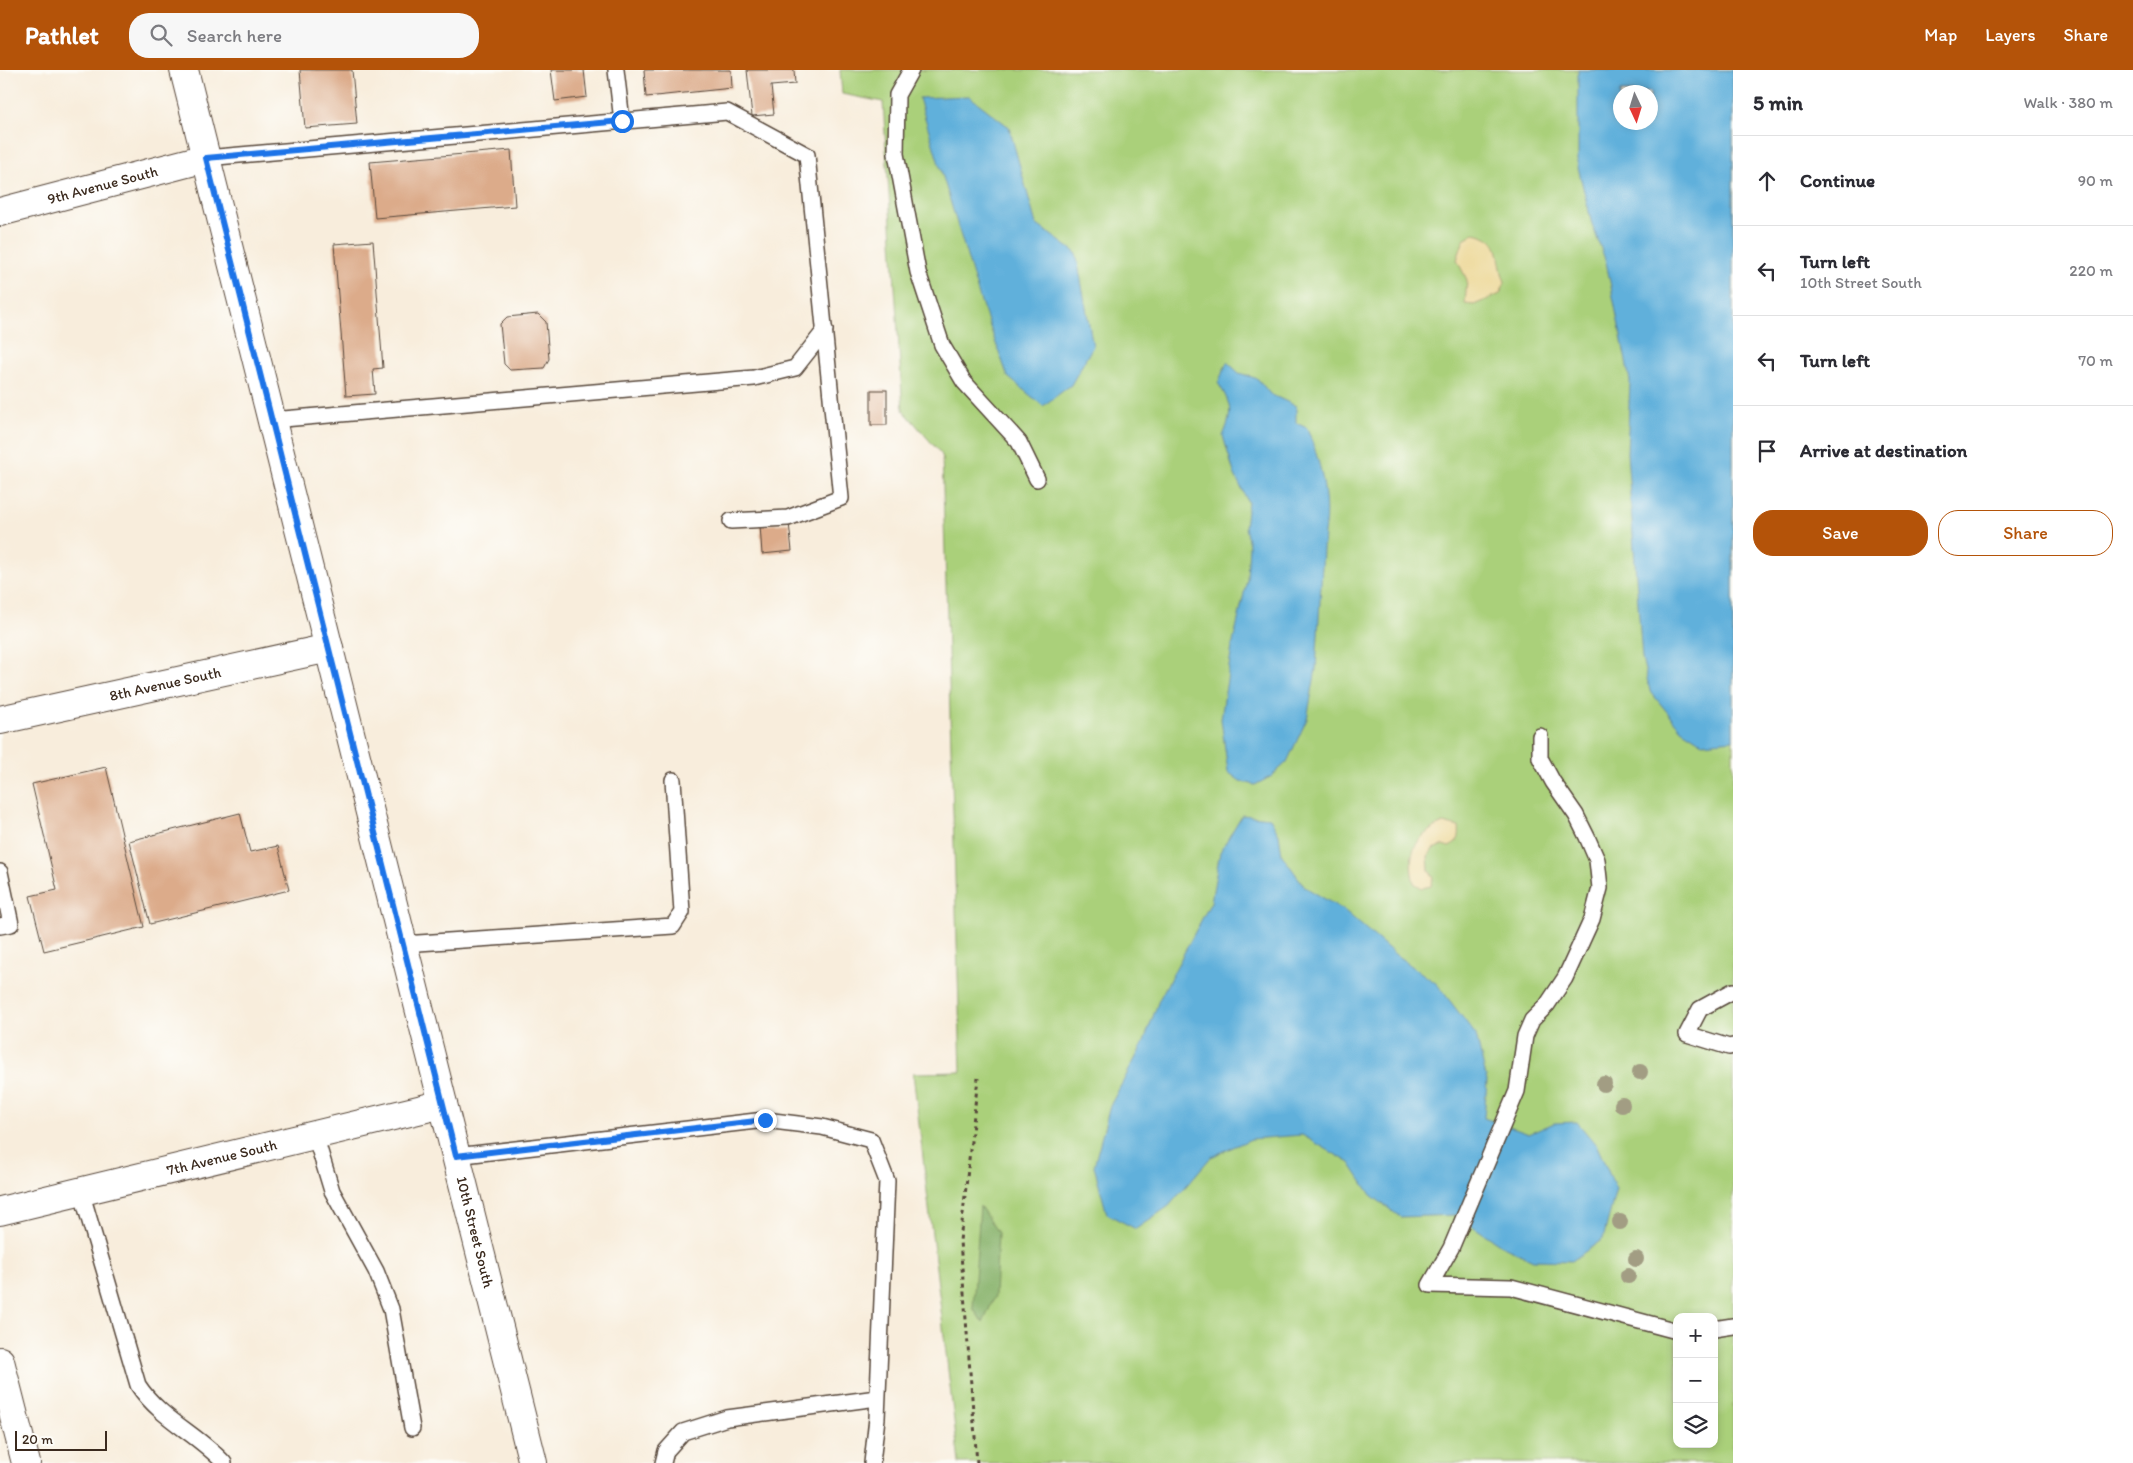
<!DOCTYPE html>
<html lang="en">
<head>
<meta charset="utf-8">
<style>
  :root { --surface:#fff; --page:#f7f7f7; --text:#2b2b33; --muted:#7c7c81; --line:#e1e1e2; --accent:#b45309 }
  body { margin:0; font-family:Itim,sans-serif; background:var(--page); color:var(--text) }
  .controls { position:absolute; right:15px; bottom:15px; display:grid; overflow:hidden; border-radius:10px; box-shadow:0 2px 8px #0003 }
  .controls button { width:45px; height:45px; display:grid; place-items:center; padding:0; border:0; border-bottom:1px solid var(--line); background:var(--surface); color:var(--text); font:25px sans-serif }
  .compass { position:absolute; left:1613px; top:15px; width:45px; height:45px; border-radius:50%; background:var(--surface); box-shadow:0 2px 8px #0003; rotate:176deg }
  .scale { position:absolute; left:15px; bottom:12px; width:92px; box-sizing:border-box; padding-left:5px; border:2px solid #3b2a1e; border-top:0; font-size:14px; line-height:18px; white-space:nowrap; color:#3b2a1e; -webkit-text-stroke:4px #fdfcf7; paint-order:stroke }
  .stop { position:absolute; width:15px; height:15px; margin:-11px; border:4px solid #1a73e8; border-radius:50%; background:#fff }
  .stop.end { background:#1a73e8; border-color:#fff; box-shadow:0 1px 5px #0008 }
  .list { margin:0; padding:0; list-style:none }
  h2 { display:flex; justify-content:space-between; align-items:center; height:65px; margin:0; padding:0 20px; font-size:21px }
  h2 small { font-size:16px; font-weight:400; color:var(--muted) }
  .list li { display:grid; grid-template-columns:32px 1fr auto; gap:15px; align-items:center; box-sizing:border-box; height:90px; padding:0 20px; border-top:1px solid var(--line) }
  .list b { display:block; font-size:19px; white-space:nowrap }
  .list p { margin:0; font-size:16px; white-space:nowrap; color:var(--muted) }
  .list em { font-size:16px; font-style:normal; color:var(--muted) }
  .actions { display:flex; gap:10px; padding:15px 20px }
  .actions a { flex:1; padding:11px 0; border:1px solid var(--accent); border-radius:20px; text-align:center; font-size:18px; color:var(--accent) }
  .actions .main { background:var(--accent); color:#fff }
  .icon { flex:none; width:28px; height:28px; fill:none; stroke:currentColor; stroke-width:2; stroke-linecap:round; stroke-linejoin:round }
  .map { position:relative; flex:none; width:1733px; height:1393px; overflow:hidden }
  header { display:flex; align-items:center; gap:30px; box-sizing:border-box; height:70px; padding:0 25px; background:var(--accent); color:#fff }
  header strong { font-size:24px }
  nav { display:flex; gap:28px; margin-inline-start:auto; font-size:18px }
  .search { width:350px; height:45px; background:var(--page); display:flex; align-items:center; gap:12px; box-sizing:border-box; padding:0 18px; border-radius:20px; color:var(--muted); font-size:19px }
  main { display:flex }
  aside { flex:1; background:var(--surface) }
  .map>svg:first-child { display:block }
  .green { fill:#aad07a; stroke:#727d4c; fill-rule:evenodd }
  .forest { fill:#87b26a; stroke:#616e44 }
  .sand { fill:#eeda9e; stroke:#94825e }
  .water { fill:#61b0db; stroke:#4e6d7c; fill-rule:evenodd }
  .building { fill:#dcab8a }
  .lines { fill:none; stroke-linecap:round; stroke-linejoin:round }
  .service-casing { stroke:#57473a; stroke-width:18 }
  .minor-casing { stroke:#57473a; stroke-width:30 }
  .tertiary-casing { stroke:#57473a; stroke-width:30 }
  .path { stroke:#57473a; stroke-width:3; stroke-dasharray:4 4; stroke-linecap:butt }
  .service { stroke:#fff; stroke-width:15 }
  .minor { stroke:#fff; stroke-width:28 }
  .tertiary { stroke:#fff; stroke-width:28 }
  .tree { fill:#a29d83 }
  .route { stroke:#1a73e8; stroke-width:6 }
  .labels { text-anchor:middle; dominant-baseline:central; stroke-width:4; stroke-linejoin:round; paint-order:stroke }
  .street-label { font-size:15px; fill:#3b2a1e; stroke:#fdfcf7 }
</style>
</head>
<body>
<header>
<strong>Pathlet</strong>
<div class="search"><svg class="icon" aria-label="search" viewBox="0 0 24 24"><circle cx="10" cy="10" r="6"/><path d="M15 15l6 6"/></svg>Search here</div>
<nav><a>Map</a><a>Layers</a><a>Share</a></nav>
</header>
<main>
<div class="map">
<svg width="1733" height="1393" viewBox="0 0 1733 1393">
  <rect width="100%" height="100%" fill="#fdfcf7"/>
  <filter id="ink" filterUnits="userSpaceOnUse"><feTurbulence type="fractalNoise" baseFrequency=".02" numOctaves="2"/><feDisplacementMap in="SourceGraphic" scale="10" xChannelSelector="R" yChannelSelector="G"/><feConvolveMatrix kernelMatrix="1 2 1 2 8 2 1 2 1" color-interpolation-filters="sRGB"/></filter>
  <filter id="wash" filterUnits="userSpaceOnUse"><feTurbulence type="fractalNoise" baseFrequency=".0096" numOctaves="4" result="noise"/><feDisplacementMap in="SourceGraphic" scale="20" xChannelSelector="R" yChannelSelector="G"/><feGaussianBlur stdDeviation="1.12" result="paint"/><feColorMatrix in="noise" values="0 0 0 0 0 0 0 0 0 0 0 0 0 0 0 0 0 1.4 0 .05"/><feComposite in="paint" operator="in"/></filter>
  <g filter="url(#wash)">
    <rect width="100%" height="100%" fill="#f8eddc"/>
    <path class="green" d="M840,0H1733V1393H959L913,1003L961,1002L942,385L903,340L883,32L842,24ZM1620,22H1650V52H1620ZM1677,1247H1714V1374H1677Z"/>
    <polygon class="forest" points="980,1136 998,1163 995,1226 983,1253 973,1238"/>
    <g class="sand">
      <path d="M1474,163C1505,169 1495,187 1505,212L1500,224L1474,235L1465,234L1467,210L1457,190L1464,169Z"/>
      <path d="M1443,753L1459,757C1460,767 1459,773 1449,777L1443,775L1433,779L1428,786L1429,800L1434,808L1431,816L1422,818L1414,813C1406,783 1415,766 1443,753Z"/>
    </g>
    <g class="water">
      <path d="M1578,0H1733V670L1703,673L1681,659L1650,621L1642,588L1627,383L1630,311L1606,192L1592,154L1578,97ZM1650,22V52H1620V22Z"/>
      <polygon points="969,26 1009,57 1036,154 1076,183 1093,276 1071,315 1043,336 1008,307 980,229 919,28"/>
      <path d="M1227,292L1239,303L1258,309L1270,324L1296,336V353L1307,358C1320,390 1330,429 1324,463L1316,599L1307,649L1287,692L1272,706L1255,715L1240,711L1228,702L1221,649L1232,577L1247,510L1249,475L1245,457L1248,432L1234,403L1223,366C1233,342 1232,335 1218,313Z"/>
      <polygon points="1242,745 1270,748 1279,764 1282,785 1305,817 1345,841 1396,885 1437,914 1476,965 1487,1011 1484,1048 1529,1064 1554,1053 1577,1052 1597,1076 1616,1119 1603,1169 1572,1191 1533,1190 1501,1175 1456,1145 1400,1147 1371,1125 1350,1093 1302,1065 1251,1069 1211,1087 1169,1136 1136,1159 1107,1144 1094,1096 1110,1036 1143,974 1159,930 1211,832 1220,782"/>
    </g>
    <g id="blocks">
      <g class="building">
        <polygon points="300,0 352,0 357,54 305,58"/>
        <polygon points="551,0 584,0 587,27 555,31"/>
        <polygon points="644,0 731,0 732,18 646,27"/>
        <polygon points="747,0 794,0 795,14 771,16 774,44 752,46"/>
        <polygon points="511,80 515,136 375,148 370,92"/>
        <polygon points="373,171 383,298 373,299 375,324 346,326 334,174"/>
        <polygon points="538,244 546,252 549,289 544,298 510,300 504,294 500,254 507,247"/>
        <rect x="871" y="320" width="16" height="35"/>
        <polygon points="789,453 792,481 762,484 760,455"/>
        <polygon points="106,697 144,857 44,881 30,826 57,820 32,714"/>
        <polygon points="240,743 250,782 278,776 289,820 150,854 129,771"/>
      </g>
    </g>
  </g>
  <g filter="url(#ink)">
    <use href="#blocks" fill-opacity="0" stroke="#57473a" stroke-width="1"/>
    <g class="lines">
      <defs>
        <g id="service">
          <polyline points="616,0 622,51"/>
          <polyline points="911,0 897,25 896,84 918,202 942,275 964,312 1019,372 1037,409"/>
          <polyline points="206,88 727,42 807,85 841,428 788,448 731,451"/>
          <polyline points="272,350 754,308 795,298 825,260"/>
          <polyline points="1540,666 1540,688 1553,712 1576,745 1587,767 1597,790 1600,818 1592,849 1565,908 1547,935 1532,950 1525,966 1517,1021 1451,1178 1430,1215 1511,1217 1677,1261"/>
          <polyline points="0,802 11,854 0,856"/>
          <polyline points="403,874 673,856 682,842 673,710"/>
          <polyline points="1733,921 1700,939 1687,964 1729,977 1733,976"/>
          <polyline points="315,1065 332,1121 376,1201 391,1239 412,1358"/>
          <polyline points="456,1086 765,1050 822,1057 871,1070 887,1111 877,1348 872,1393"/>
          <path d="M81,1121L138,1315C160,1349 198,1364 224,1393"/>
          <polyline points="1714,1259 1733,1256"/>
          <polyline points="663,1393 666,1381 683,1362 727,1348 877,1328"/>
        </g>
        <g id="minor">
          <path id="s1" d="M184,0L533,1393"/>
          <path id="s2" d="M0,142L206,88"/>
          <path id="s3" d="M0,650L329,578"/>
          <path id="s4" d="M0,1141L443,1034"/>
        </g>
        <polyline id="tertiary" points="0,1291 26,1393"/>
      </defs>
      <use href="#service" class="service-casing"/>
      <use href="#minor" class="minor-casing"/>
      <use href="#tertiary" class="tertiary-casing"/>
      <polyline class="path" points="977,1393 960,1171 978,1008"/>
      <use href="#service" class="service"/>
      <use href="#minor" class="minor"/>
      <use href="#tertiary" class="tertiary"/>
    </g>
    <g class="tree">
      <circle cx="1640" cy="1002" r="8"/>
      <circle cx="1604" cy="1014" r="8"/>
      <circle cx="1622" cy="1035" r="8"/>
      <circle cx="1620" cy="1152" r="8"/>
      <circle cx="1636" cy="1189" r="8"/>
      <circle cx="1628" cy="1206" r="8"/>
    </g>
  </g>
  <g class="lines" filter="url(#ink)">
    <polyline class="route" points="622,51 206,88 456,1086 765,1050"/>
  </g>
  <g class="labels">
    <g class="street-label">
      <text stroke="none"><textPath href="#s2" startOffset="106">9th Avenue South</textPath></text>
      <text stroke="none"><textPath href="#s3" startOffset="169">8th Avenue South</textPath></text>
      <text stroke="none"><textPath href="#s4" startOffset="228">7th Avenue South</textPath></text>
      <text stroke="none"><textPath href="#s1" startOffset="1198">10th Street South</textPath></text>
    </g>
  </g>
</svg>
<div class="controls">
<button>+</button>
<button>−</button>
<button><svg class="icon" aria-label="layers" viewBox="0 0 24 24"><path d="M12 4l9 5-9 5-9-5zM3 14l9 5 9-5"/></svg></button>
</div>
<svg class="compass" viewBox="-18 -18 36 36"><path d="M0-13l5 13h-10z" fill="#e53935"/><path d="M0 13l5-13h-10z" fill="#7c7c81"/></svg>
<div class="scale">20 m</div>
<div class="stop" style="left:622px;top:51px"></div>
<div class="stop end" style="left:765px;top:1050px"></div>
</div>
<aside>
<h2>5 min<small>Walk · 380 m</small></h2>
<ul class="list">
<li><svg class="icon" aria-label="ahead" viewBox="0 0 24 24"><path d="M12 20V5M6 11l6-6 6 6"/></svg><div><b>Continue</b></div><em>90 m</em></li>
<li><svg class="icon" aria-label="left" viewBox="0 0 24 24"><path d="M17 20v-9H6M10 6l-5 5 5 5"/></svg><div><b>Turn left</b><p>10th Street South</p></div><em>220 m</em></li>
<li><svg class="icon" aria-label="left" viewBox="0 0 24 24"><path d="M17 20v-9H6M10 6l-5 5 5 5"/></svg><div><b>Turn left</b></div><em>70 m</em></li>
<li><svg class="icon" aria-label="arrive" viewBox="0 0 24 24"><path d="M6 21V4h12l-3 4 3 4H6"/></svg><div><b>Arrive at destination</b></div></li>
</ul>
<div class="actions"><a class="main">Save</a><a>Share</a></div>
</aside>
</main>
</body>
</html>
